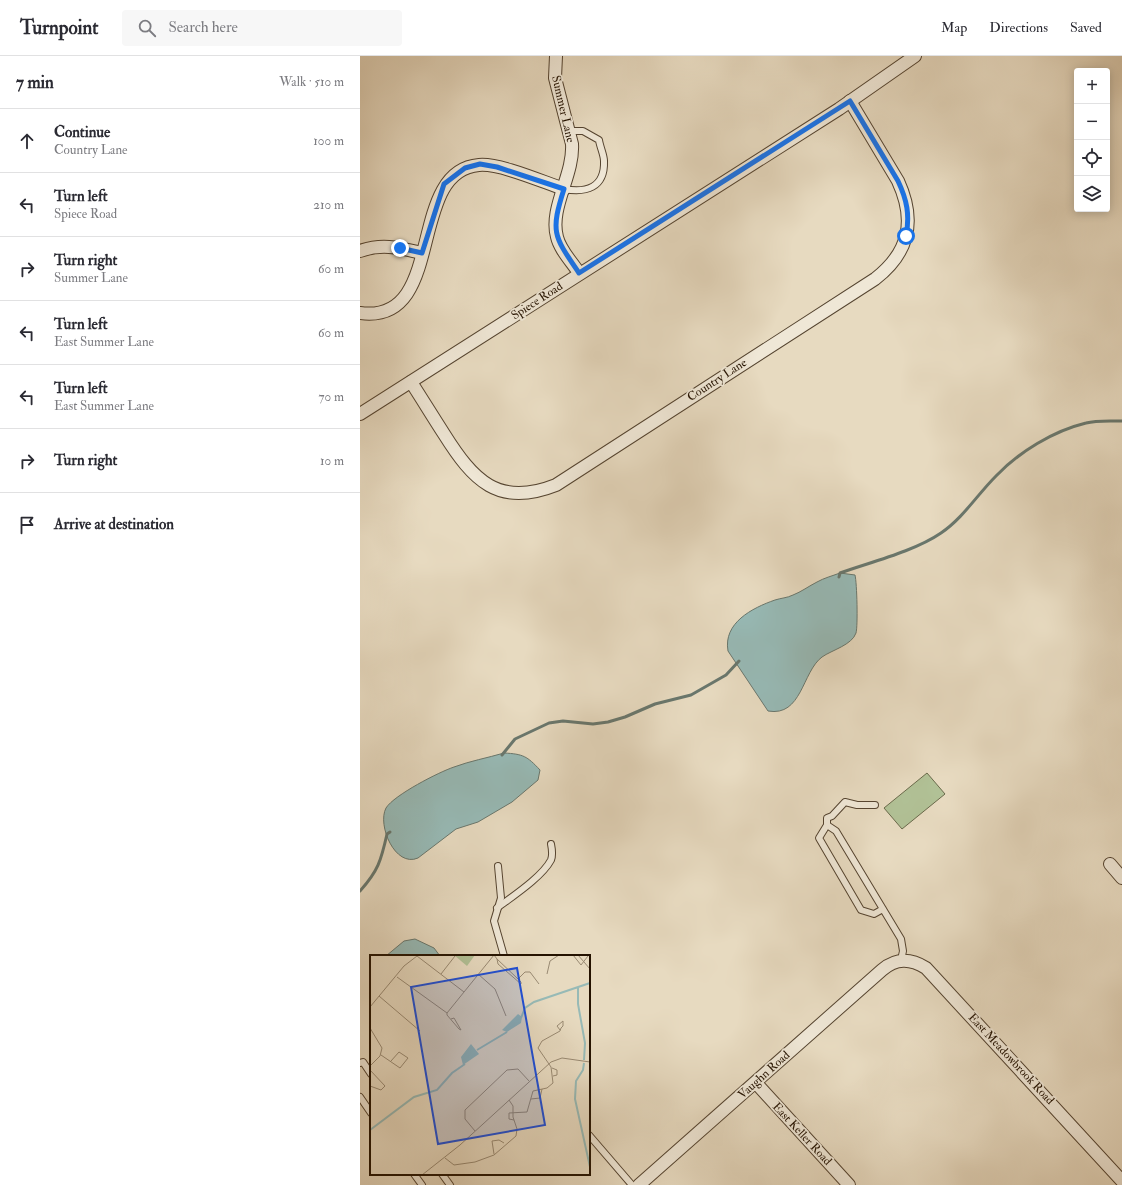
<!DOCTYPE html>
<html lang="en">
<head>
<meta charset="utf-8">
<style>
  :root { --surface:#fff; --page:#f7f7f7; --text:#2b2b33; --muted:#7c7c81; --line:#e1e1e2 }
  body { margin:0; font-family:"IM FELL Double Pica",serif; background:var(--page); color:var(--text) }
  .controls { position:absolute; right:12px; top:12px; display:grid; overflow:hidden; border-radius:4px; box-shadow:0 2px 10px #0003 }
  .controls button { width:36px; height:36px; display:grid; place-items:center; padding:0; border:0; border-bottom:1px solid var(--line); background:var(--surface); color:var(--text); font:20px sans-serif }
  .stop { position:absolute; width:12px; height:12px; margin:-9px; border:3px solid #1a73e8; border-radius:50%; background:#fff }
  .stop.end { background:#1a73e8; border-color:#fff; box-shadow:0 1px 4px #0008 }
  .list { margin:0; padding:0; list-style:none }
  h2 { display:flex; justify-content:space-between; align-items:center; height:52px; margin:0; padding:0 16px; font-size:17px }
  h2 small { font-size:13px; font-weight:400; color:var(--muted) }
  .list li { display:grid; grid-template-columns:26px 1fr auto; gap:12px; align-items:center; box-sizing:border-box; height:64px; padding:0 16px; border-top:1px solid var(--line) }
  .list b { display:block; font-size:15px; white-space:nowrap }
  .list p { margin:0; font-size:13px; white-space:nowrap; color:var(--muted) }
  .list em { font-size:13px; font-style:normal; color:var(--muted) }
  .icon { flex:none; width:22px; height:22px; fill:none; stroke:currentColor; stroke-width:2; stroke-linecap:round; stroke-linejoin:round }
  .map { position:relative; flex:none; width:762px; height:1129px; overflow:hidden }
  header { display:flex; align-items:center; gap:24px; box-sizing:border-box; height:56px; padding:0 20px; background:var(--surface); border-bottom:1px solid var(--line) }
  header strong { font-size:19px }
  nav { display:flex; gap:22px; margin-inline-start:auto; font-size:14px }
  .search { width:280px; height:36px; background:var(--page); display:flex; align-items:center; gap:10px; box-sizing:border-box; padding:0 14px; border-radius:4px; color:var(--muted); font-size:15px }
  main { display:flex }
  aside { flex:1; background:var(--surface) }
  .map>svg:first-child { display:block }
  .green { fill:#b1c196; stroke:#6a6a4b }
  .water { fill:#97bab6; stroke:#69776d }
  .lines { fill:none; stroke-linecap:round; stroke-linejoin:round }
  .stream { stroke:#69776d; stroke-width:3 }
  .service-casing { stroke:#554430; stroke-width:8 }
  .minor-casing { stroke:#554430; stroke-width:14 }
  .service { stroke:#efe7d6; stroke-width:6 }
  .minor { stroke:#efe7d6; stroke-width:12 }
  .route { stroke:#1a73e8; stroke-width:5 }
  .labels { text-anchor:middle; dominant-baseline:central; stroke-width:3.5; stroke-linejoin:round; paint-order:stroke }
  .street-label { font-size:12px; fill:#241200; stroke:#efe7d6 }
  .inset-river { fill:none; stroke:#97bab6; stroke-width:2 }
  .inset-road { fill:none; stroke:#998a73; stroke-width:1 }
  .view { fill:#1d4ed8; fill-opacity:0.15; stroke:#1d4ed8; stroke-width:2 }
  .inset-edge { fill:none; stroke:#241200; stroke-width:2 }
</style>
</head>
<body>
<header>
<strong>Turnpoint</strong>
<div class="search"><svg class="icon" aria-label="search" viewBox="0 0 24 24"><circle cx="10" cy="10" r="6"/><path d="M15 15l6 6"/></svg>Search here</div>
<nav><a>Map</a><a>Directions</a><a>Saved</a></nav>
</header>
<main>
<aside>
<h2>7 min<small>Walk · 510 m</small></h2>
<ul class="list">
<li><svg class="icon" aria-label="ahead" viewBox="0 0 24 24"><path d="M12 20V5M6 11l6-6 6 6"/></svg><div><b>Continue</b><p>Country Lane</p></div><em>100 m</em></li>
<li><svg class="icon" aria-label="left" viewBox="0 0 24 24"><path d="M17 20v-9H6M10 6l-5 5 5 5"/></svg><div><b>Turn left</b><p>Spiece Road</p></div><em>210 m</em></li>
<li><svg class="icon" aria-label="right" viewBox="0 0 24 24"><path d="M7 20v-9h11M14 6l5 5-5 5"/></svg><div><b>Turn right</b><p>Summer Lane</p></div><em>60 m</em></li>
<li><svg class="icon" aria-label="left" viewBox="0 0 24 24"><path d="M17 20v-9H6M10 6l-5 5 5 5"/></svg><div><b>Turn left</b><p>East Summer Lane</p></div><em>60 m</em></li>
<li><svg class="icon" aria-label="left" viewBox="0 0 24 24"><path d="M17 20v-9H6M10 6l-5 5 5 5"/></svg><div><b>Turn left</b><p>East Summer Lane</p></div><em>70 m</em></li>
<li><svg class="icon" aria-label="right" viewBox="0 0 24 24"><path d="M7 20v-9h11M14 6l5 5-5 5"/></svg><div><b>Turn right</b></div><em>10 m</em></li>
<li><svg class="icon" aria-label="arrive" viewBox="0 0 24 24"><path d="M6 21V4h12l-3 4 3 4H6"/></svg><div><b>Arrive at destination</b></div></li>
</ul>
</aside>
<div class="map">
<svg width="762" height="1129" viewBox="0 0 762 1129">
  <rect width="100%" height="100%" fill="#e7dac0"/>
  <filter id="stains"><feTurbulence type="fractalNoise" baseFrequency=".005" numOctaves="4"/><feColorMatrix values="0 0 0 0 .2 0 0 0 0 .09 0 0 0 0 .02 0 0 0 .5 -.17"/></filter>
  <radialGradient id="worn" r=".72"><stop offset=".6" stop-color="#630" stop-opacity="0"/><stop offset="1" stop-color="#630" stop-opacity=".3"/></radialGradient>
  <polygon class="green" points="567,717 585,738 542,773 524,752"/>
  <g class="water">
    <path d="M480,517L495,519C497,527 498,570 496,577C492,589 472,594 462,601C442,616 442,661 408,655L368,595C363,567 392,552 415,544C421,542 427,542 433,539C441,536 449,530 457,526C464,522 472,520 480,517Z"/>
    <path d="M144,697C163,698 167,700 180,714L178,724L152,746L118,766L96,773L58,802C35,812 17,769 26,752C34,739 79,716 94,711C110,705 127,702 144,697Z"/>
    <polygon points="55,883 74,892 80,900 26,900 44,885"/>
  </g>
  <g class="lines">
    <g class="stream">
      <path d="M479,521L480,517C511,506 555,495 581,477C603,462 617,439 636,420C659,396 693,375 726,367C737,364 750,365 762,365"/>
      <polyline points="142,699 155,683 189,667 203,665 233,668 248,666 265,661 295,648 331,639 366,619 379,605"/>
      <path d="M0,835C18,815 21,805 27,778L30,776"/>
    </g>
    <defs>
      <g id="service">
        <path d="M204,133C226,137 245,132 244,105C244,99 240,91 239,84L223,75H208"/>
        <polyline points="467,769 467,762 472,760 485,746 497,749 515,749"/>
        <polyline points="138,810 141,842 134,865 144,900"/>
        <path d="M137,852C153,840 182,821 191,804C193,799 192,793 191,788"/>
        <polyline points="523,853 514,858 501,854 459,782 467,769 476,775 541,883 543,895 541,904"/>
        <polyline points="0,1007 3,1006 11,1018"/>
        <polyline points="0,1041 11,1057"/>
        <polyline points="229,1079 272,1129"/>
        <polyline points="54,1118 62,1129"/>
        <polyline points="82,1118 90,1129"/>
      </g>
      <g id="minor">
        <path d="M196,0L195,22L212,88C214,119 189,152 197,181C200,194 212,206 219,217"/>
        <path d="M0,195C22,187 40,192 62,197"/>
        <path d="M0,257C88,269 45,115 119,109C140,107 183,126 204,133"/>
        <path d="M51,326C62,343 73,361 84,378C113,424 138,452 196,429L515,223C550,196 556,164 538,125L490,45"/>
        <polyline points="0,358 479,53 555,0"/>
        <polyline points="750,808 762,822"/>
        <polyline points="396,1027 489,1129"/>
        <path d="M279,1129L522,914C536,902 550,902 566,912L762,1125"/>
      </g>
    </defs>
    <use href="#service" class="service-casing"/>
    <use href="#minor" class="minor-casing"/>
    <use href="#service" class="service"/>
    <use href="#minor" class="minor"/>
  </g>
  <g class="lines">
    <path class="route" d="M40,192L62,197L84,128L105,112L120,108L137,111L204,133C190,177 194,180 219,217L490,45L538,125C547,144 550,159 546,180"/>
  </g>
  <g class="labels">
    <g class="street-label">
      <text transform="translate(203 53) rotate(77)">Summer Lane</text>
      <text transform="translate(177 245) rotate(-33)">Spiece Road</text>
      <text transform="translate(357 324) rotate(-33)">Country Lane</text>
      <text transform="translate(651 1003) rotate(47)">East Meadowbrook Road</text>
      <text transform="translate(404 1019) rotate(-42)">Vaughn Road</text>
      <text transform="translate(442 1078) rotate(47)">East Keller Road</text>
    </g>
  </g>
  <g transform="translate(10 899)">
    <rect width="220" height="220" fill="#e7dac0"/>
    <path d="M84,0H105L97,11Z" fill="#b1c196"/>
    <path d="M148,59L152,62L151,68L137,77L132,75ZM101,89L109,99L93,110L91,102Z" fill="#97bab6"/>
    <path class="inset-river" d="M208,33V49L215,88L214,105M151,63L155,53L164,47L220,28M107,95L137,77M214,108L213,115L206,126L205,144L220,212M0,175L44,142L67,135L82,118L95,109"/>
    <path class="inset-road" d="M124,0L127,4L148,24L151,27V29L128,9L127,4M203,0L211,10L218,1M208,0L220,14M71,19L85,1M108,19L125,34L136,61M177,19L180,6L189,0M27,22L77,58L124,0M148,24L155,17H160L169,29M9,41L50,76M0,52L34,11L47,1L94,37M77,58V60L89,74L91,75L84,63L81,64M0,73L12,93L10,101L0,111M11,100L30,113L38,103L29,97L21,106M182,113L187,115V120L183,121M0,115L15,131L11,135L0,131M161,144L170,143L172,134M144,165L139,164V158L157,157L163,136L177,133L183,128L181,112L168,93L172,86L190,76L191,73L193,71V66L187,71L190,75M105,176L95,164V155L137,115L148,114L159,126M124,199L122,186L129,185L134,188M75,203L84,210L105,207L124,200L146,181L147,174L143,162V151L139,145M52,220L90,190L181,107L192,103L220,107"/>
    <path class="view" d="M147,13L175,170L68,189L41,32Z"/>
    <rect width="220" height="220" class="inset-edge"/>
  </g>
  <rect width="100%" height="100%" filter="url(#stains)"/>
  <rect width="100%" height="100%" fill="url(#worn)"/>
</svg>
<div class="controls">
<button>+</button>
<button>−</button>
<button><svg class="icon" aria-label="locate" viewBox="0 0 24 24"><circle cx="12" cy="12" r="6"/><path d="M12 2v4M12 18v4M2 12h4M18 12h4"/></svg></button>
<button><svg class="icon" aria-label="layers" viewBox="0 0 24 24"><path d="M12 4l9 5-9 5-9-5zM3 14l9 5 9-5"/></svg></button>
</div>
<div class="stop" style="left:546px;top:180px"></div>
<div class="stop end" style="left:40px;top:192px"></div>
</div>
</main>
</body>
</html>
